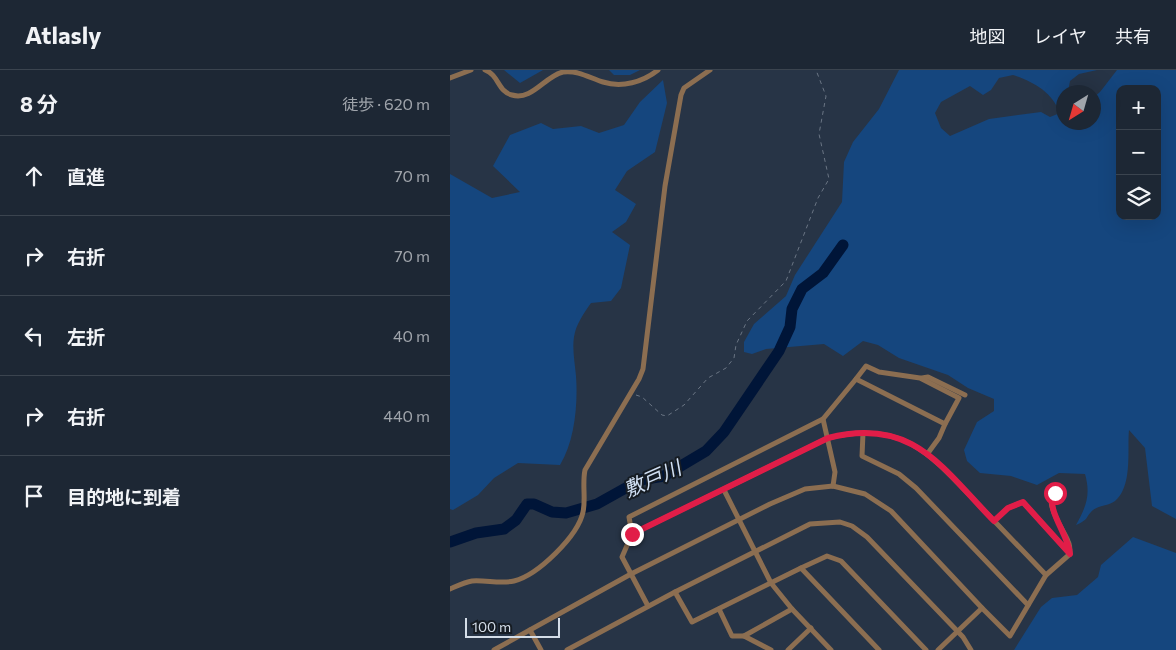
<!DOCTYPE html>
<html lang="ja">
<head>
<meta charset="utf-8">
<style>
  :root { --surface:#1d2734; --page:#2a3340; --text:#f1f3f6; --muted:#a0a5ac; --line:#3b444f }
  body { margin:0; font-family:Commissioner,"Noto Sans JP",sans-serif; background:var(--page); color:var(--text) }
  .controls { position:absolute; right:15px; top:15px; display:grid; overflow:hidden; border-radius:10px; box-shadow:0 5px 20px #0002 }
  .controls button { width:45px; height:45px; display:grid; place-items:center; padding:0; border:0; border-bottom:1px solid var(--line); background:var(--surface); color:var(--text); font:25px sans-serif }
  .compass { position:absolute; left:606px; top:15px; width:45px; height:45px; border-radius:50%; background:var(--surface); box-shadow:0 5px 20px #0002; rotate:217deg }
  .scale { position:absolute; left:15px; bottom:12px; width:95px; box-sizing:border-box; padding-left:5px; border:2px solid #d4dde8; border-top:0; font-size:14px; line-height:18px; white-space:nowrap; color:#d4dde8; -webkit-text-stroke:4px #161c23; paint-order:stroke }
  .stop { position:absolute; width:15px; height:15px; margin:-11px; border:4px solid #e11d48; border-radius:50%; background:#fff }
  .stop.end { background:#e11d48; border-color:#fff; box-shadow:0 1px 5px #0008 }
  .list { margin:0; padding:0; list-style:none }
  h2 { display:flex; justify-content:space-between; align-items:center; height:65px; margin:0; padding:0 20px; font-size:21px }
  h2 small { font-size:16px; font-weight:400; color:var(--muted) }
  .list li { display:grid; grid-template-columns:32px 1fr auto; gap:15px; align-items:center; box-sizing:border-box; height:80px; padding:0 20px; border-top:1px solid var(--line) }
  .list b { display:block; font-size:19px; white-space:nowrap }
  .list em { font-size:16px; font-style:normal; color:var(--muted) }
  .icon { flex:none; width:28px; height:28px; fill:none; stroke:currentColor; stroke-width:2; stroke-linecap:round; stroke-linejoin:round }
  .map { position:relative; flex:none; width:726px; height:580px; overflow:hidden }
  header { display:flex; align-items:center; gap:30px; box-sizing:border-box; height:70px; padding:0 25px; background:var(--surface); border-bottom:1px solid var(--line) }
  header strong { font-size:24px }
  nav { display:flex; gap:28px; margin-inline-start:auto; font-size:18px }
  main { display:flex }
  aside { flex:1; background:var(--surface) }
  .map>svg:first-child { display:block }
  .green { fill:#15467e; fill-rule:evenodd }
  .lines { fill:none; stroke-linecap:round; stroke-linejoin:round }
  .river { stroke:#001538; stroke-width:11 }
  .path { stroke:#6a7584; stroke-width:1; stroke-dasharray:4 4; stroke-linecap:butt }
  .street { stroke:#8c6e51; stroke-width:5 }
  .route { stroke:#e11d48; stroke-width:6 }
  .labels { text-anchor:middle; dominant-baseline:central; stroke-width:4; stroke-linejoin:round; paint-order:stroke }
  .water-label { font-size:20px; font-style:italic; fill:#d1e0f4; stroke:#161c23 }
</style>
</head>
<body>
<header>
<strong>Atlasly</strong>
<nav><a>地図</a><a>レイヤ</a><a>共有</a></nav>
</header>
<main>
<aside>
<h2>8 分<small>徒歩 · 620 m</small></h2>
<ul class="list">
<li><svg class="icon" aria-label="ahead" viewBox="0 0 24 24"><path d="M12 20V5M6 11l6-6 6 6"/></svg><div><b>直進</b></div><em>70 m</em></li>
<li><svg class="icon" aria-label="right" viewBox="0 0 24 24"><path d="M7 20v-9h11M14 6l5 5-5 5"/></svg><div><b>右折</b></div><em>70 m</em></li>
<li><svg class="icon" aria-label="left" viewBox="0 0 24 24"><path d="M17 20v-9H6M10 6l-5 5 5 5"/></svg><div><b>左折</b></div><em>40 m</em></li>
<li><svg class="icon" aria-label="right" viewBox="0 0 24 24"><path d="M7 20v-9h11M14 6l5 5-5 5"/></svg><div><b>右折</b></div><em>440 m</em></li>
<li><svg class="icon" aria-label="arrive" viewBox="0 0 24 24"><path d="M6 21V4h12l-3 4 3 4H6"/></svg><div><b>目的地に到着</b></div></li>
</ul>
</aside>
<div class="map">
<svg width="726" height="580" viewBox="0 0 726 580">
  <rect width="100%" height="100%" fill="#273446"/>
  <g class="green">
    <polygon points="54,0 93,0 70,13"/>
    <polygon points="159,0 190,0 180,5 164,5"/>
    <path d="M449,0H647L629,4L620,11L618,22H614V52H644V27L650,22L667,0H726V449L702,436L695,378L679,360C677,379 683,416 665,431C659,436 649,435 643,440C635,447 640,449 626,455C636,437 641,425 635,404L609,403L587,415L561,406L530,403L517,391L514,380L527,352L544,341V329L518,318L498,305L449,288L428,275L413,271L393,286L374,274L316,279L302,284L294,282V272L304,254L336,226L345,205L392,132L394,92L403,72L429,39ZM563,5C584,12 602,22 610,43L600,47L591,42L539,49L500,66L491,58L485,43L491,32L520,16L533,25L541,20L549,8ZM670,19H707V146H670Z"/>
    <path d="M213,10L217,33L205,82L177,101L165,120L186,134L176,152L162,162L180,175L171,218L161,231L141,233C134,243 126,254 124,267C122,279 125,294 126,306C128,333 125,371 110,395L68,393L44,408L28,425L3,440L0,439V104L42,128L70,122L43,96L60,65L91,53L103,59L131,56L149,63L174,55L190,32Z"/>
    <polygon points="683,467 726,483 726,580 564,580 591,537 602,528 627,525 648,507 651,495"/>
  </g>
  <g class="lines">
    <polyline class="river" points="0,472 26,463 54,459 66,450 77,434 84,434 102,442 116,443 147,434 190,410 214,406 256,381 274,362 329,281 340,257 342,239 352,219 373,203 393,175"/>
    <polyline class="path" points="186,325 192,327 212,345 217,346 234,335 258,308 276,298 284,288 286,275 297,251 336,211 368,128 379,109 369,64 376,26 366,0"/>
    <g class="street">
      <path d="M35,0C49,5 48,22 62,25C82,31 95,6 113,2C128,0 140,8 153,12C172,18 193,12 208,0"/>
      <polyline points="0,8 21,0"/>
      <polyline points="472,308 478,307 515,325"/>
      <polyline points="406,309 416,296 429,302 470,308 509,328 495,354"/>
      <polyline points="413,363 412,386 449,404 466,418 578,535"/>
      <polyline points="383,416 385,402 373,349 406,309 495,354 489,368 478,383"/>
      <polyline points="274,420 321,513 342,539 381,580"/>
      <path d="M611,421C587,424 614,460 618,471C620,475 620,479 620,483"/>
      <polyline points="544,451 558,438 573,432 620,484 596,505"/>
      <path d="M182,464L378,368C453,349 480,384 527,433C550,457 573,481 596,505L560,566L532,538L488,580"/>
      <polyline points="351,498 377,486 391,491 476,580"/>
      <path d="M0,519C7,516 15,512 22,511C36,510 51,514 64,511C88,505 128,466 133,442C136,429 132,414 135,400L189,309L193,299L215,116L231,25L234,18L260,0"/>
      <polyline points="225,522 242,552 351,498 429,580"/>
      <polyline points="198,536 172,487 182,464 179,447 373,349"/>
      <polyline points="269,539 282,566 294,566 321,580"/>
      <polyline points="80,560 91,580"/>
      <polyline points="294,566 342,539"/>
      <polyline points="44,580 181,504 320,434 355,419 383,416 415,424 441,441 532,538"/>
      <polyline points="117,580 225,522 360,454 390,452 402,456 417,467 513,567 521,580"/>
      <polyline points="338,580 361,558"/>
    </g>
  </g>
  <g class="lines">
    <path class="route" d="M182,464L378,368C463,346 492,398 544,451L558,438L573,432L620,484C619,465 594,438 605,423"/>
  </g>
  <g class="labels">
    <g class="water-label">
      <text transform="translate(202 408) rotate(-24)">敷戸川</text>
    </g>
  </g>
</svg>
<div class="controls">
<button>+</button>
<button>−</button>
<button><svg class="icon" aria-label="layers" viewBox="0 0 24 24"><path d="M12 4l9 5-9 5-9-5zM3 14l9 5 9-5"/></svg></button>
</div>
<svg class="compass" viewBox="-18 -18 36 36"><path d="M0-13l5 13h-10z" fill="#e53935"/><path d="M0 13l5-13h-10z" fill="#a0a5ac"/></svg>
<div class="scale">100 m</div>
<div class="stop" style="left:605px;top:423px"></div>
<div class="stop end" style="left:182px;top:464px"></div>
</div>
</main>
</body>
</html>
